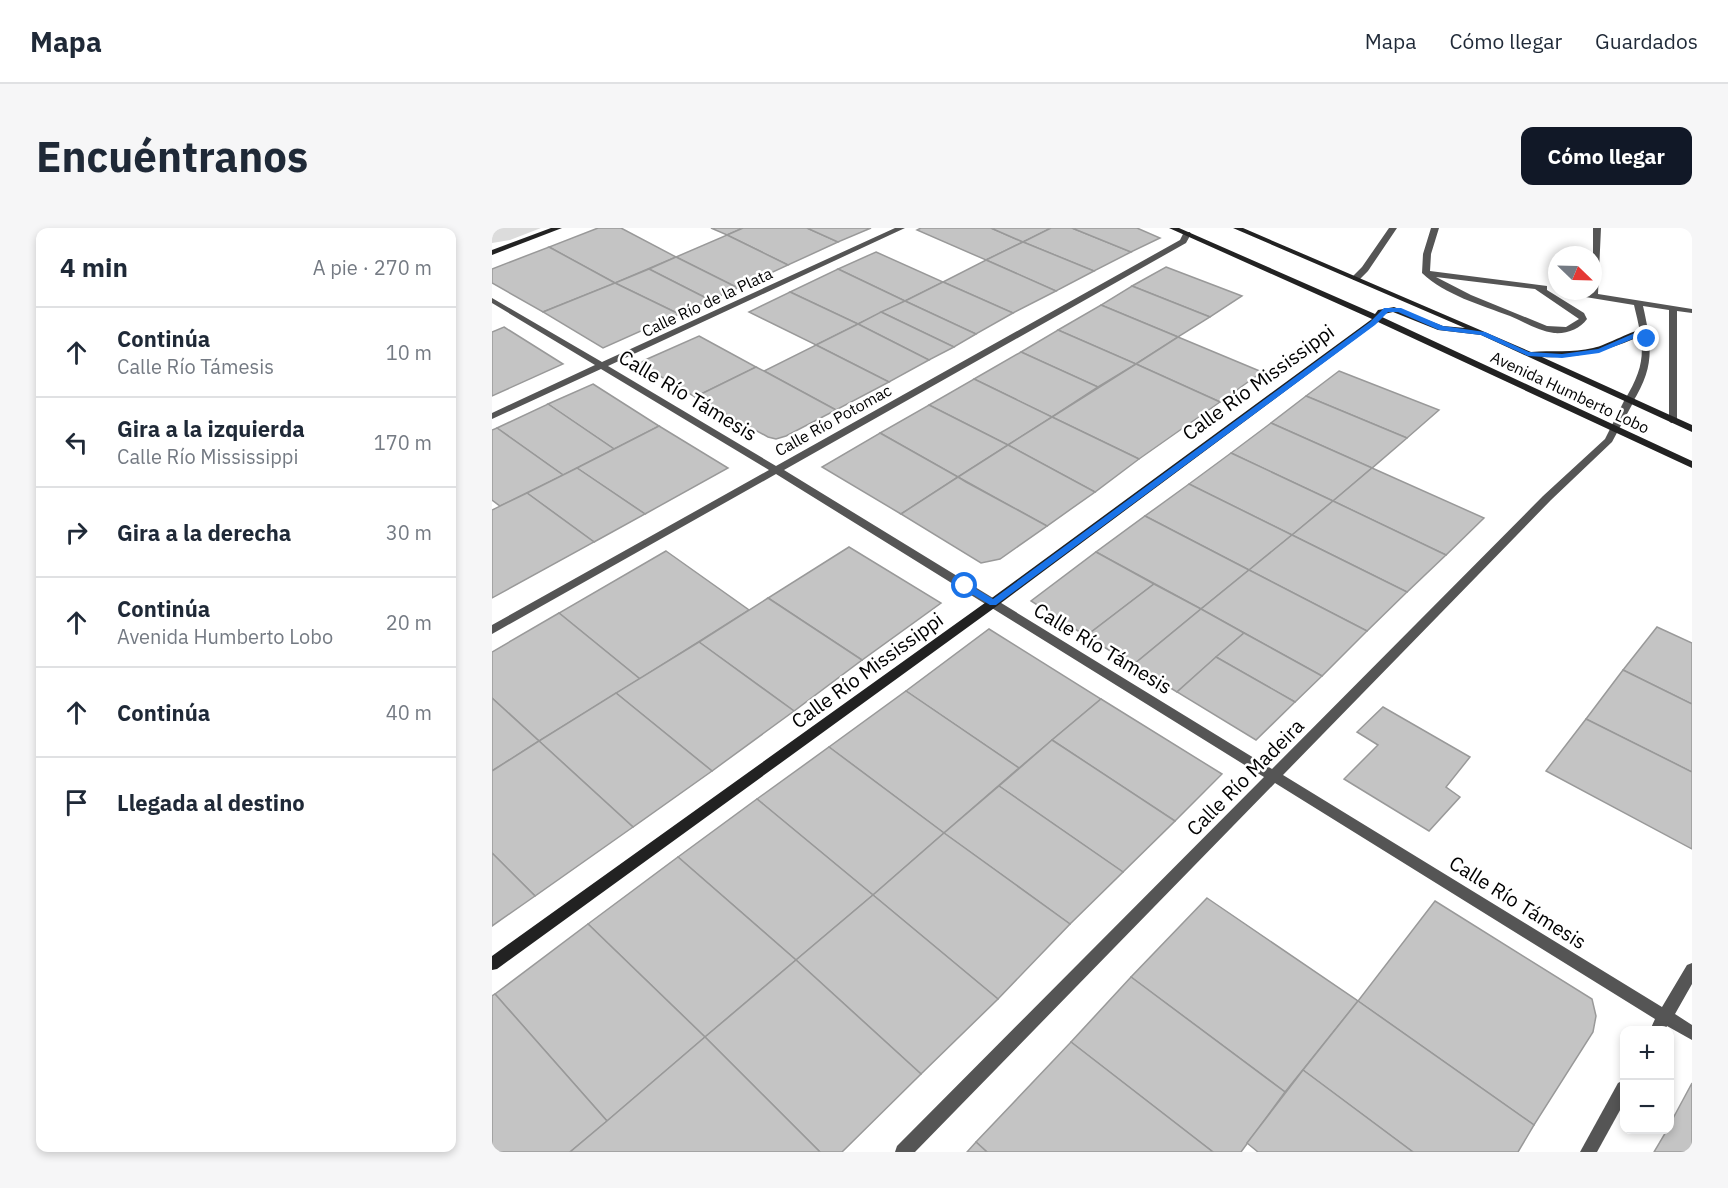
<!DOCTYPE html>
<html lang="es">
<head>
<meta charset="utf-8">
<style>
  :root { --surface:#fff; --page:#f6f6f7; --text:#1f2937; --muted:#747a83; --line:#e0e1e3; --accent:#111827 }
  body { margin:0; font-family:"IBM Plex Sans",sans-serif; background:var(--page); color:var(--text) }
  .controls { position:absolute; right:18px; bottom:18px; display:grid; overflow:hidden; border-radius:12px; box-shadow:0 3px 9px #0003 }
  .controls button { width:54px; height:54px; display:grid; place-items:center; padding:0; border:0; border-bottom:2px solid var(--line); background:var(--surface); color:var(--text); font:30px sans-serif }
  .compass { position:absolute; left:1056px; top:18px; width:54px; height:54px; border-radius:50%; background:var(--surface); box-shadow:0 3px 9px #0003; rotate:113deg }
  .stop { position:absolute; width:18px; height:18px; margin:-14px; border:4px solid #1a73e8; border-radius:50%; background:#fff }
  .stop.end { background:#1a73e8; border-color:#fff; box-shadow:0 2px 6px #0008 }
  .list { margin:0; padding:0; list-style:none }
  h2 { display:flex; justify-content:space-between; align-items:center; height:78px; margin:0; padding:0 24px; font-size:26px }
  h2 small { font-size:20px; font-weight:400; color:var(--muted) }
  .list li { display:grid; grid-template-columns:39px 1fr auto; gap:18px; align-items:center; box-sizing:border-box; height:90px; padding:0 24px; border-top:2px solid var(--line) }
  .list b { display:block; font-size:22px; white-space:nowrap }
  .list p { margin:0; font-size:20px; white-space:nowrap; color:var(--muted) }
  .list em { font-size:20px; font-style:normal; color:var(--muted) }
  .icon { flex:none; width:33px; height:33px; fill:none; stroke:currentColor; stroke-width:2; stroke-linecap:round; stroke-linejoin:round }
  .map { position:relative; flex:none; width:1200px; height:924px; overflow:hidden; border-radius:12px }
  header { display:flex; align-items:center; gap:36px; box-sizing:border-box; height:84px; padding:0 30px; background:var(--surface); border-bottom:2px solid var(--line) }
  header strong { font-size:28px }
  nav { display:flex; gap:33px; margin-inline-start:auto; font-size:21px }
  .intro { display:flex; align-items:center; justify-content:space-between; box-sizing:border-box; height:144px; padding:0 36px }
  h1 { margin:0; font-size:42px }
  .button { padding:15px 27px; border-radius:12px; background:var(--accent); color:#fff; font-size:21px; font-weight:700 }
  main { display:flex; gap:36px; padding:0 36px }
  aside { flex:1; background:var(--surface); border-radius:12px; box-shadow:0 3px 9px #0003 }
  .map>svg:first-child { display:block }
  .green { fill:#dcdcdc }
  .building { fill:#c4c4c4; stroke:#999; stroke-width:1.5 }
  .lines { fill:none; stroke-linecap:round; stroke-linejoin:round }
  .lane { fill:#555; fill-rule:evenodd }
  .street { fill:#555; fill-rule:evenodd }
  .secondary { fill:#222; fill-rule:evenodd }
  .route { fill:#1a73e8 }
  .labels { text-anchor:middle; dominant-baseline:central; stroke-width:5; stroke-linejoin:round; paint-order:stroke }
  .far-street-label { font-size:16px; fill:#000; stroke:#fff }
  .street-label { font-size:20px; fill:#000; stroke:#fff }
</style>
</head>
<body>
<header>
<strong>Mapa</strong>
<nav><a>Mapa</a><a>Cómo llegar</a><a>Guardados</a></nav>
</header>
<div class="intro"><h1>Encuéntranos</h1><a class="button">Cómo llegar</a></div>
<main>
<aside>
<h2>4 min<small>A pie · 270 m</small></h2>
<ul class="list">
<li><svg class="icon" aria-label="ahead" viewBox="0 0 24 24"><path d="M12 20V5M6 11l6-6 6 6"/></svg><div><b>Continúa</b><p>Calle Río Támesis</p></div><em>10 m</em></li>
<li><svg class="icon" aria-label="left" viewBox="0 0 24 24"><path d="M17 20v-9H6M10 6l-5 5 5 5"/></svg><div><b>Gira a la izquierda</b><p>Calle Río Mississippi</p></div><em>170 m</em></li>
<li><svg class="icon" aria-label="right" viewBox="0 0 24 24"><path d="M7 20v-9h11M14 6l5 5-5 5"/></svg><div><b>Gira a la derecha</b></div><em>30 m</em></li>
<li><svg class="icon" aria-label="ahead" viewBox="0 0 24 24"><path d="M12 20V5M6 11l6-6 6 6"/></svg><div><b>Continúa</b><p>Avenida Humberto Lobo</p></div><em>20 m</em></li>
<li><svg class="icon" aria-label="ahead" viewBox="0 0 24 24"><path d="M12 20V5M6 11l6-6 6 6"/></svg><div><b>Continúa</b></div><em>40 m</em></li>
<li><svg class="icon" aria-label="arrive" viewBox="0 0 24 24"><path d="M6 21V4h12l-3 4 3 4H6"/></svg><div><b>Llegada al destino</b></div></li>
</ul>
</aside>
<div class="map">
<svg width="1200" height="924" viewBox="0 0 1200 924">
  <rect width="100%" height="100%" fill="#fff"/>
  <polygon class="green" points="0,0 49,0 18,12 0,15"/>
  <g class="building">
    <polygon points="106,0 129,0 184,29 123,55 57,19"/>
    <polygon points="219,0 251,0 235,7"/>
    <polygon points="251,0 315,0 346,14 296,37 235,7"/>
    <polygon points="315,0 379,0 346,14"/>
    <polygon points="429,0 499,0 531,14 494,32 425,2"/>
    <polygon points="499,0 559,0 531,14"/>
    <polygon points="559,0 580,0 639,24 602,43 531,14"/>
    <polygon points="580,0 645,0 668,10 639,24"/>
    <polygon points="235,7 296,37 246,60 184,29"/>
    <polygon points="531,14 602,43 564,63 494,32"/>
    <polygon points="57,19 123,55 51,84 0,55 0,41"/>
    <polygon points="384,24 451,54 413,73 346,41"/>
    <polygon points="184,29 246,60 218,72 157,41"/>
    <polygon points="494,32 564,63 521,85 451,54"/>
    <polygon points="674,39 750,68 718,89 640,58"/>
    <polygon points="157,41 218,72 187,86 123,55"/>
    <polygon points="346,41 413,73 366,96 298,64"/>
    <polygon points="451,54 521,85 484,106 413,73"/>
    <polygon points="123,55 187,86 111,120 51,84"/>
    <polygon points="640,58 718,89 686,109 609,77"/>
    <polygon points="298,64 366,96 324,117 257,84"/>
    <polygon points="413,73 484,106 462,119 389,84"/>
    <polygon points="609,77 686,109 644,136 566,102"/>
    <polygon points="389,84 462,119 437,132 366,96"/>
    <polygon points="366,96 437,132 397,154 324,117"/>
    <polygon points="12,99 71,136 0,168 0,104"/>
    <polygon points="566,102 644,136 606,159 529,124"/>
    <polygon points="207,108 264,139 203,169 151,138 149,135 153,132"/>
    <polygon points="686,109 770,144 728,174 644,136"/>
    <polygon points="324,117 397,154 344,182 272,143"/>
    <polygon points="529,124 606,159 560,189 482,151"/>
    <polygon points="644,136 728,174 647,231 560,189"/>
    <polygon points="264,139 272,143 344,182 294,208 284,211 276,209 203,169"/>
    <polygon points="847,143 947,182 915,210 814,168"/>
    <polygon points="482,151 560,189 516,217 437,177"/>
    <polygon points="101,156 167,198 122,221 56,176"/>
    <polygon points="814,168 915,210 880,240 779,195"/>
    <polygon points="56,176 122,221 71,247 5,200"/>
    <polygon points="437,177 516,217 466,249 388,205"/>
    <polygon points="560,189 647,231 603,264 516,217"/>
    <polygon points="779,195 880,240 841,273 739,225"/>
    <polygon points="167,198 236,240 153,286 85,240"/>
    <polygon points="5,200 71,247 8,278 0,272 0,202"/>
    <polygon points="388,205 466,249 409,286 330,239"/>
    <polygon points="516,217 603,264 555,298 466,249"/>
    <polygon points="739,225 841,273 800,307 697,256"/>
    <polygon points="85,240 153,286 102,314 35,265"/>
    <polygon points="880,240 992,290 954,327 841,273"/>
    <polygon points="466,249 474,254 555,298 508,331 489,335 409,286"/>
    <polygon points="697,256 800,307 757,342 653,288"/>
    <polygon points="35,265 102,314 0,370 0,282"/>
    <polygon points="841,273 954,327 915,364 800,307"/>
    <polygon points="653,288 757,342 709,381 604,324"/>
    <polygon points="800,307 915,364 875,403 757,342"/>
    <polygon points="357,319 449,375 370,432 276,370"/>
    <polygon points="174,323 257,382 148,451 67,385"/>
    <polygon points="604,324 662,356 594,408 539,373"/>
    <polygon points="757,342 875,403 830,448 709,381"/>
    <polygon points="662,356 709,381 641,437 594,408"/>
    <polygon points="276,370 370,432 302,483 207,414"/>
    <polygon points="709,381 752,405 685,464 641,437"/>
    <polygon points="67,385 148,451 47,513 0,470 0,424"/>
    <polygon points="1165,399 1200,415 1200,476 1131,442"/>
    <polygon points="497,401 609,471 527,540 414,463"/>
    <polygon points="752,405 830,448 803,474 724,429"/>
    <polygon points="207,414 302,483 220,543 124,465"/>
    <polygon points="724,429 803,474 764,512 685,464"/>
    <polygon points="1131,442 1200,476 1200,544 1094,491"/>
    <polygon points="414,463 527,540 452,605 337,519"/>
    <polygon points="124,465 220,543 141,599 47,513"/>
    <polygon points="0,470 47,513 0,543"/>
    <polygon points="609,471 730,546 683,593 560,512"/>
    <polygon points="891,479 978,529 954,559 968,569 937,603 852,551 886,517 865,504"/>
    <polygon points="1094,491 1200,544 1200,621 1054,543"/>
    <polygon points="560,512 683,593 631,644 507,558"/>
    <polygon points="47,513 141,599 43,668 0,625 0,543"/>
    <polygon points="337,519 452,605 381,667 265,571"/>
    <polygon points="507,558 631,644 578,696 452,605"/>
    <polygon points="265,571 381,667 304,732 186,629"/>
    <polygon points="452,605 578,696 506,771 381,667"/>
    <polygon points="0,625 43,668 0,698"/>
    <polygon points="186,629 304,732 213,809 96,696"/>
    <polygon points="381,667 506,771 429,846 304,732"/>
    <polygon points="715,670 866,773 793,864 639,749"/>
    <polygon points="943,673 1100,771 1104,788 1101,804 1042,897 866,773"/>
    <polygon points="96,696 213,809 115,893 3,766"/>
    <polygon points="304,732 429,846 350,924 328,924 213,809"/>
    <polygon points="639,749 793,864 749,924 721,924 579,814"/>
    <polygon points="3,766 115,893 78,924 0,924 0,768"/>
    <polygon points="866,773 1042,897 1026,924 921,924 811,842"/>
    <polygon points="213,809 328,924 78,924 115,893"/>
    <polygon points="579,814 721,924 495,924 484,914"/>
    <polygon points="811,842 921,924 766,924 755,915"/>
    <polygon points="1200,855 1200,924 1162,924 1175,902 1178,902 1178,896"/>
    <polygon points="484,914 495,924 475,924"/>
  </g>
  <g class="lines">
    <g class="lane">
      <path d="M939,0H947L939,26L938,43L1055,58V62L1092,85L1095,91C1088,101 1075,106 1062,105C1047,103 1032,94 1018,88C989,77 953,67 930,45L931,26ZM944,49L1043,61L1087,91L1074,99L1055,98L979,67Z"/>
      <path d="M1101,0H1109L1106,66L1200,81V85L1185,83V195H1179L1177,193V82L1151,78C1160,118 1163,139 1140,175L1137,176L1132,173C1156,134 1152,119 1142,77L1069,65L1065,63L1098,65V63H1101Z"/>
    </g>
    <g class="street">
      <polygon points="403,0 413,0 116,138 284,238 688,12 692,4 698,4 699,6 694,15 292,242 780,541 1051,268 1113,211 1132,173 1134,171 1140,171 1142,173 1120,214 1059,272 791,547 1170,779 1195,737 1200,735 1200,756 1183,786 1200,797 1200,812 1175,798 1173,802 1158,802 1163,791 783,555 423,924 403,924 405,918 772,549 284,246 0,406 0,397 277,242 109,141 0,191 0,185 103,137 0,75 0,70 110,134"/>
      <polygon points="897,0 905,0 876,43 867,52 861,52 861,48 870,39"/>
      <polygon points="1132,852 1132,875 1105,924 1088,924 1126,855"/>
    </g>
    <g class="secondary">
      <polygon points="59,0 70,0 0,27 0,22"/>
      <path d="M677,0H687L883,86L886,82L902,79L951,98L973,100L741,0H751L1039,124C1060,122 1080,125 1101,120C1116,117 1143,100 1155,101V105C1121,121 1089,131 1050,129L1200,197V204L989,107L946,102L901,84L892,86L890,89L1200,233V240L886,94L505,378L5,741L0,742V728L497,372L880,91Z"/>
    </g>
  </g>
  <polygon class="route" points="892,80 909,80 951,98 993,104 1037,124 1070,126 1106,121 1152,101 1158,111 1152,112 1150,107 1107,125 1070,130 1036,128 989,107 947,102 906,84 896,84 883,97 504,377 498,377 470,360 470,356 476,356 501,371 878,94"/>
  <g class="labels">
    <g class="far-street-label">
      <text transform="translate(215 74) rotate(-25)">Calle Río de la Plata</text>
      <text transform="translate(1078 164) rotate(25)">Avenida Humberto Lobo</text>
      <text transform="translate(341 192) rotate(-29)">Calle Río Potomac</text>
    </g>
    <g class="street-label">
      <text transform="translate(766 154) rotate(-36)">Calle Río Mississippi</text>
      <text transform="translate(196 167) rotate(31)">Calle Río Támesis</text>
      <text transform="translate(611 420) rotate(31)">Calle Río Támesis</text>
      <text transform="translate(375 442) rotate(-36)">Calle Río Mississippi</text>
      <text transform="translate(753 549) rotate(-45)">Calle Río Madeira</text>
      <text transform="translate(1026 674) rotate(32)">Calle Río Támesis</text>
    </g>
  </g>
</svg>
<div class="controls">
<button>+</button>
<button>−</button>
</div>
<svg class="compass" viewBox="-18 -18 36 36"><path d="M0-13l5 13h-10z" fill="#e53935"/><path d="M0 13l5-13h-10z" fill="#747a83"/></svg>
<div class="stop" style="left:473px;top:358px"></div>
<div class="stop end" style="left:1155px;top:111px"></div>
</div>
</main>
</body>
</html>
